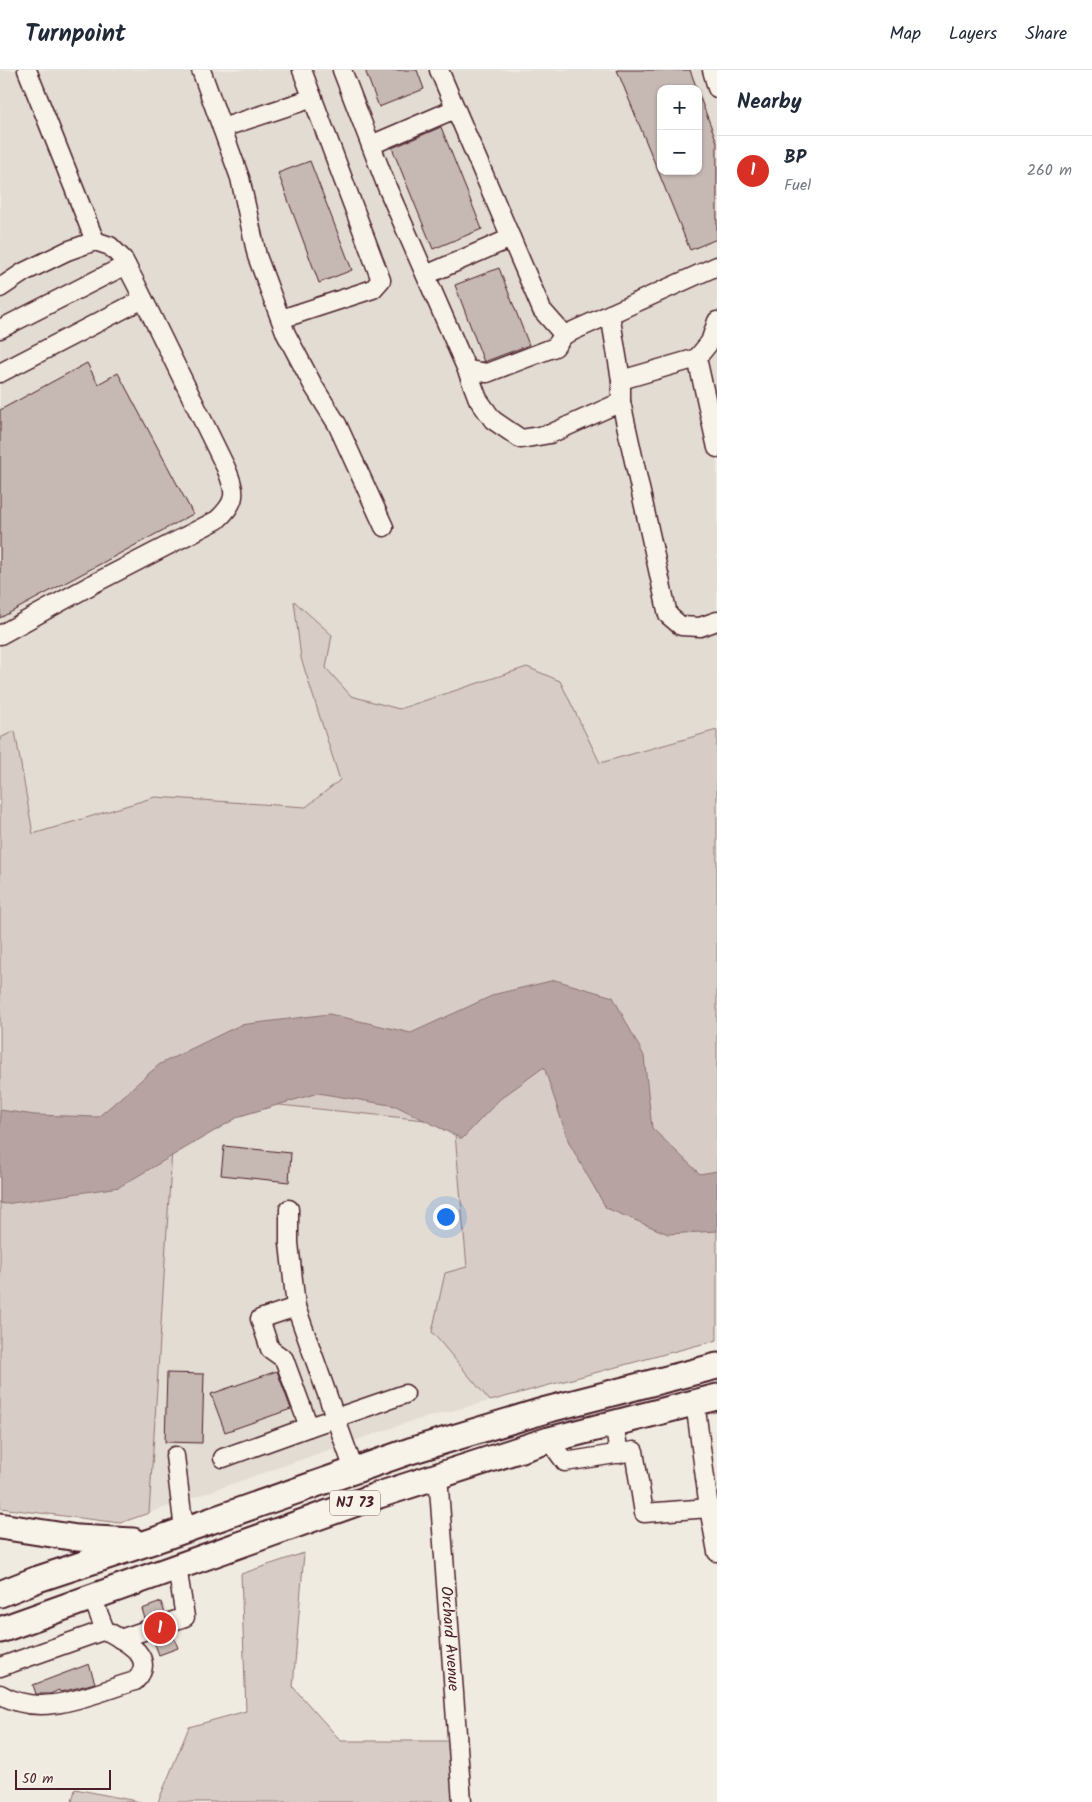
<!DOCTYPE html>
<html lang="en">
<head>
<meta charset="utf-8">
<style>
  :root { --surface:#fff; --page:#f6f6f7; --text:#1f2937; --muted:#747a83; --line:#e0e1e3; --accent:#d93025 }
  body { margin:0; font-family:Kalam,sans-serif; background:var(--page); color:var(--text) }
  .controls { position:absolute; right:15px; top:15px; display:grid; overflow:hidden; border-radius:10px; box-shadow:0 1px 4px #0004 }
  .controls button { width:45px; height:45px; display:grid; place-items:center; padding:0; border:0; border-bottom:1px solid var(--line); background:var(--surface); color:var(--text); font:25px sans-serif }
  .scale { position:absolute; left:15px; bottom:12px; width:96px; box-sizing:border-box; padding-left:5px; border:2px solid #4a1f2b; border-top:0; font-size:14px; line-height:18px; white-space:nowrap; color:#4a1f2b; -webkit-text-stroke:4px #f7f3e8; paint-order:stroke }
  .you { position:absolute; left:445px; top:1146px; width:18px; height:18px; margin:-12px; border:4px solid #fff; border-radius:50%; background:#1a73e8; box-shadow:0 0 0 8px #1a73e833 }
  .badge { display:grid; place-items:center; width:32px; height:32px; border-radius:50%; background:var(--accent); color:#fff; font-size:16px; font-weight:700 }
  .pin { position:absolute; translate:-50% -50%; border:2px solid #fff; box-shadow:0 1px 5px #0006 }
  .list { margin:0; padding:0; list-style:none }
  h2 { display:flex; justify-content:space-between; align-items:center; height:65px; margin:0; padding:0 20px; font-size:21px }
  h2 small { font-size:16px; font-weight:400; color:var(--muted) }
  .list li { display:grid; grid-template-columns:32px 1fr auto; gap:15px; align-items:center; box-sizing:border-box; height:70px; padding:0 20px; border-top:1px solid var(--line) }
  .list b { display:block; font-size:19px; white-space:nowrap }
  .list p { margin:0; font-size:16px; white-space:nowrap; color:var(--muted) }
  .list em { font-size:16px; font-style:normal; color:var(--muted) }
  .map { position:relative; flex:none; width:717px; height:1732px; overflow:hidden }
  header { display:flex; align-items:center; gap:30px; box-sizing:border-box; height:70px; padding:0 25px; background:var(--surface); border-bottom:1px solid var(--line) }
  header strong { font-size:24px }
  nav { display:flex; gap:28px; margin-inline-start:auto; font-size:18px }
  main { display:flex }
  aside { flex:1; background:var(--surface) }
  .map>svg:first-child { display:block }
  .built { fill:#e3dcd2; fill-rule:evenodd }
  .green { fill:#d8cdc6; stroke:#917678 }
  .water { fill:#b7a4a2; stroke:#8b6f72 }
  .building { fill:#c6b8b3; stroke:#4a1f2b }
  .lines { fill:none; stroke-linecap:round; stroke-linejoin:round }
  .minor-casing { stroke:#4a1f2b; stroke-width:21 }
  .highway-casing { stroke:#4a1f2b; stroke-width:29 }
  .minor { stroke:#f7f3e8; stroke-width:18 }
  .highway { stroke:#f7f3e8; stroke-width:25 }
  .labels { text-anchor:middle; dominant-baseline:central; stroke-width:4; stroke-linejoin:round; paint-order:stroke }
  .shield { fill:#f7f3e8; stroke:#7e5f64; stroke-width:1 }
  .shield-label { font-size:15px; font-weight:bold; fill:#4a1f2b }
  .street-label { font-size:16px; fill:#4a1f2b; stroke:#f7f3e8 }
</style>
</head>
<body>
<header>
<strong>Turnpoint</strong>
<nav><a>Map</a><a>Layers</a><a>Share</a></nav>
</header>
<main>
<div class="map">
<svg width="717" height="1732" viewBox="0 0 717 1732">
  <rect width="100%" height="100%" fill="#f0ebe0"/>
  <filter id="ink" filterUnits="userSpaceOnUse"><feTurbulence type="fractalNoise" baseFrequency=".02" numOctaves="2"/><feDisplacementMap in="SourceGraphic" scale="10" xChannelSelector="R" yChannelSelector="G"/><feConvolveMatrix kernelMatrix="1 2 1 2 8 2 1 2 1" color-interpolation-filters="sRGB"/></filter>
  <g filter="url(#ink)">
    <g class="built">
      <path d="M0,0H717V660L667,674L0,986ZM661,19H698V101H661Z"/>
      <polygon points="270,1034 454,1053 467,1197 432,1261 490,1331 409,1352 149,1443 172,1080 211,1045"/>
    </g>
    <g class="green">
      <polygon points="294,531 332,565 326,598 351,626 399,639 527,597 560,611 600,693 717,660 717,1270 490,1331 432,1262 445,1203 467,1197 454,1053 270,1034 211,1045 172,1080 149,1443 120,1453 0,1438 0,668 15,661 33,764 155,727 306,737 340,710 301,588"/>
      <polygon points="304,1483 293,1617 341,1671 454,1671 460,1732 158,1732 189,1657 246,1641 241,1504"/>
      <polygon points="75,1719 141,1732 72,1732"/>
    </g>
    <polygon class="water" points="555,910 613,927 644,986 652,1058 700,1104 717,1101 717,1161 668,1164 606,1138 569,1073 544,997 500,1029 462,1069 396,1036 318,1023 240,1046 119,1117 5,1134 0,1133 0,1040 35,1045 98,1047 160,994 240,955 329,944 411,963 496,924"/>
    <g class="building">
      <polygon points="365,0 417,0 424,19 379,37"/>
      <polygon points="617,0 690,0 697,19 661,19 661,101 698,101 699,25 717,72 717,169 690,180"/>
      <polygon points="441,57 482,159 433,179 392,78"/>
      <polygon points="310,91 352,200 319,213 278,103"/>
      <polygon points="499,198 529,275 484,292 455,215"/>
      <polygon points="87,293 98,314 118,303 193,444 0,548 0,340"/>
      <polygon points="224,1076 291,1083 289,1112 221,1105"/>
      <polygon points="277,1301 291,1339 225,1362 211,1324"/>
      <polygon points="167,1303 204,1304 202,1373 165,1372"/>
      <polygon points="161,1532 165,1543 145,1549 142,1539"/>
      <polygon points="172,1562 178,1578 159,1585 153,1569"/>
      <polygon points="89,1594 95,1613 65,1621 60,1622 59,1620 50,1624 36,1624 33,1615"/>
    </g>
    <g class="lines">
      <defs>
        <g id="minor">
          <polyline points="27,0 95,171"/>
          <polyline points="201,0 240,108 257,186 286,264 314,317 337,354 384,457"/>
          <polyline points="342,0 387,117 467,300 487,303 555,277 564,265"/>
          <polyline points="439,0 542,240 564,265 717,196"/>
          <polyline points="712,0 717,18"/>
          <polyline points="222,58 313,28"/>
          <polyline points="371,75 455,39"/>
          <polyline points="426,205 511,168"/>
          <path d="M0,218L24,202L67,181L95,171L110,176L123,189L136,214L226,398C236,422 238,431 217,450L93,514L0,565"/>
          <polyline points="281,249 373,219 381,210 302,0"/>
          <polyline points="0,259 126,195"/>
          <polyline points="697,288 710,272 717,251"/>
          <polyline points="467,300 478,329 493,350 521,369 550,364 621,332 621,310 610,244"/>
          <polyline points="0,303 143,229"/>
          <polyline points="621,310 697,288 717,378"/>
          <polyline points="621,332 668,545 681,556 700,557 717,551"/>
          <polyline points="289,1139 289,1173 296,1237"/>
          <polyline points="695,1332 709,1438 717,1482"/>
          <polyline points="614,1353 619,1384"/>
          <polyline points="549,1370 565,1392 634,1381 644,1443 709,1438"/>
          <polyline points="175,1386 184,1460"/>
          <polyline points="223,1388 309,1357"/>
          <polyline points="354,1400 296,1237 260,1249 270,1279 284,1289 309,1357 405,1324"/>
          <path id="s1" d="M438,1405L462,1732"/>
          <polyline points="120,1569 185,1547 177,1497"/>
          <polyline points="0,1597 105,1560 92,1527"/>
          <path d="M0,1624C42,1650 93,1623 135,1611C159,1587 123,1570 105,1560"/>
        </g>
        <g id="highway">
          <polyline points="0,1456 77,1468 133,1471"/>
          <polyline points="0,1524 38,1509 153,1471 410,1381 546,1340 717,1296"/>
          <polyline points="0,1560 379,1425 549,1370 717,1327"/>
        </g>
      </defs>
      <use href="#minor" class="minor-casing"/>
      <use href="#highway" class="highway-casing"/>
      <use href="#minor" class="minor"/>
      <use href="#highway" class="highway"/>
    </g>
  </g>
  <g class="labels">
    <rect class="shield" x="330" y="1420.5" width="50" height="25" rx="4"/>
    <g class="shield-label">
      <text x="355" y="1433">NJ 73</text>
    </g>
    <g class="street-label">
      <text stroke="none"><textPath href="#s1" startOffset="164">Orchard Avenue</textPath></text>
    </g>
  </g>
</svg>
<div class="controls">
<button>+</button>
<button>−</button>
</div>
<div class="scale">50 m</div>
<div class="you"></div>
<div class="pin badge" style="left:160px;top:1558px">1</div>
</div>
<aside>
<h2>Nearby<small></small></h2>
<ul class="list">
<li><span class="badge">1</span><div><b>BP</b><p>Fuel</p></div><em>260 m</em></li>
</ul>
</aside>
</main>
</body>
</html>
